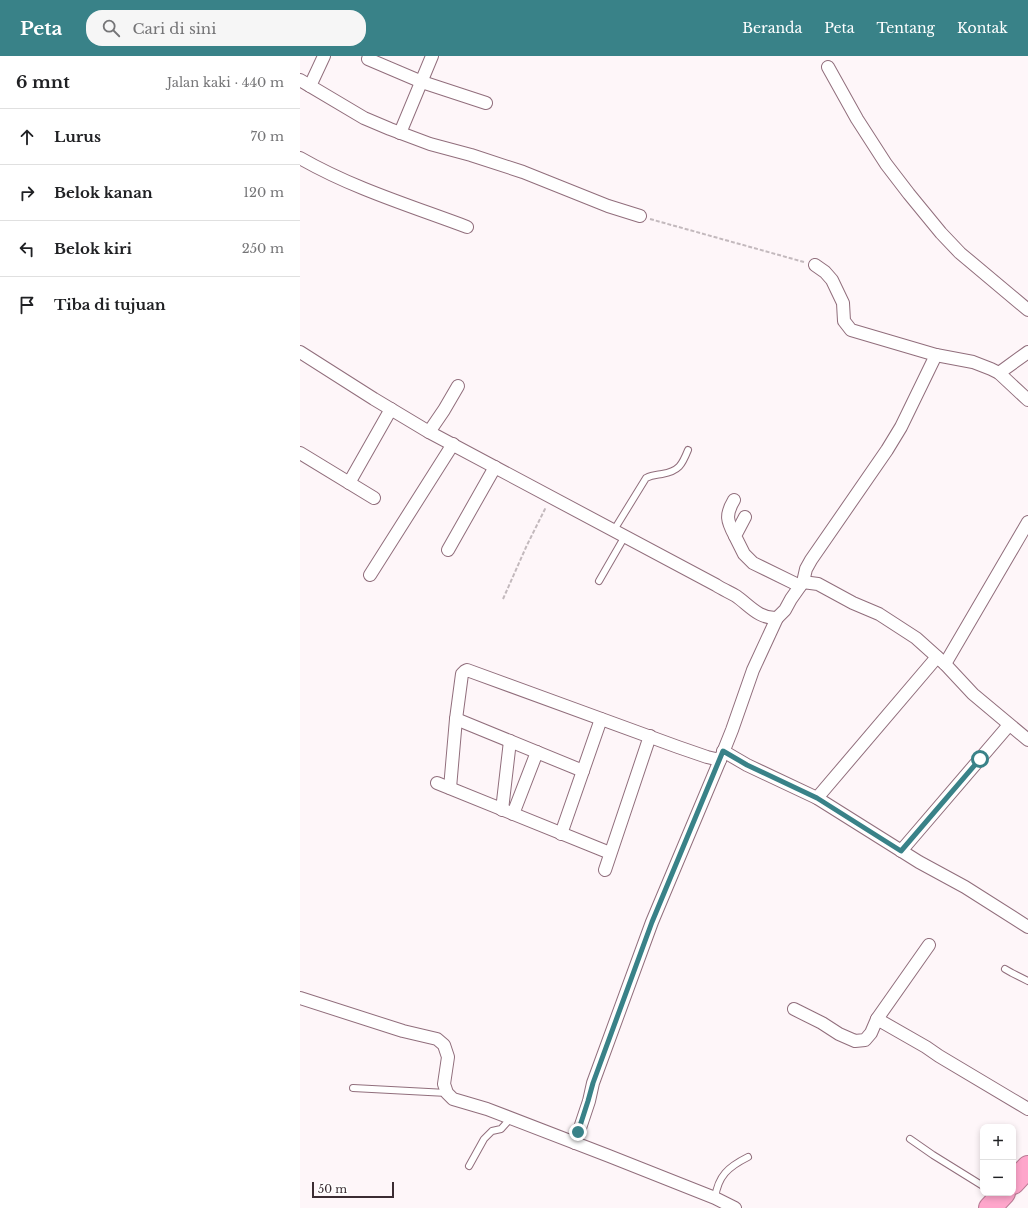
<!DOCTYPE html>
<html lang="id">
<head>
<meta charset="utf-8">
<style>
  :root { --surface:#fff; --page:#f6f6f6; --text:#202124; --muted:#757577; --line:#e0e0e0; --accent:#398288 }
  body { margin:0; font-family:"Libre Baskerville",serif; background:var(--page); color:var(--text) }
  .controls { position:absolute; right:12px; bottom:12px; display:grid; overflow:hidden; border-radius:8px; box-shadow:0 2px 6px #0003 }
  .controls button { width:36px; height:36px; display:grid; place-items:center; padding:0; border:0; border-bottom:1px solid var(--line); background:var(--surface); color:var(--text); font:20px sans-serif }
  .scale { position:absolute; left:12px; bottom:10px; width:82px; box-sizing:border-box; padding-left:4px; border:2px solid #3b2c32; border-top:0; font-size:11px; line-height:14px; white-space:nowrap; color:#3b2c32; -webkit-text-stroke:3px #fff; paint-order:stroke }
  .stop { position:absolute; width:12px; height:12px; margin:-9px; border:3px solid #398288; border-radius:50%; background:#fff }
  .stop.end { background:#398288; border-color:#fff; box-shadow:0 1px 4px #0008 }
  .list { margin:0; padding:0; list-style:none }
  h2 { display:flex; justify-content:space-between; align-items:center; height:52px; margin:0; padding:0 16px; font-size:17px }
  h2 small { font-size:13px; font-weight:400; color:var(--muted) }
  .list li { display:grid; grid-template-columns:26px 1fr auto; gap:12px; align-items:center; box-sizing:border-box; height:56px; padding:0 16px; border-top:1px solid var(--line) }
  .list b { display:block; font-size:15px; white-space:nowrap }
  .list em { font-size:13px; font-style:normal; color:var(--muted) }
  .icon { flex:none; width:22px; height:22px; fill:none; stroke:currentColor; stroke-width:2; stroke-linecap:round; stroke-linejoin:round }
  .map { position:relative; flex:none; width:728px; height:1152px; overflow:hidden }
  header { display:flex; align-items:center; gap:24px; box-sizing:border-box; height:56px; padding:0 20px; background:var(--accent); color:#fff }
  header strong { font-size:19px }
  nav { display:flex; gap:22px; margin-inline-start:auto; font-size:14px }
  .search { width:280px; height:36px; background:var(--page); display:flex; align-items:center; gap:10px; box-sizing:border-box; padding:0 14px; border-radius:16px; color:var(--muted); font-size:15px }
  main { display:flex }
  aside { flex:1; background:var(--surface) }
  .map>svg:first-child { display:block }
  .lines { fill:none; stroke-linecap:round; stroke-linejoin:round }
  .lane-casing { stroke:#916e7c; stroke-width:8 }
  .street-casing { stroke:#916e7c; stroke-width:14 }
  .highway-casing { stroke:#ba7b95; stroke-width:24 }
  .path { stroke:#c3b9bd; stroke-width:2; stroke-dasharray:4 2; stroke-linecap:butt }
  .lane { stroke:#fff; stroke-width:6 }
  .street { stroke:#fff; stroke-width:12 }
  .highway { stroke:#fea6cb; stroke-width:22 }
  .route { stroke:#398288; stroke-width:5 }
</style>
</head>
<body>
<header>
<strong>Peta</strong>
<div class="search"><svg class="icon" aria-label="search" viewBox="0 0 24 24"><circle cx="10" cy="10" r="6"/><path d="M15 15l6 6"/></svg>Cari di sini</div>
<nav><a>Beranda</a><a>Peta</a><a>Tentang</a><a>Kontak</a></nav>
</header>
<main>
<aside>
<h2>6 mnt<small>Jalan kaki · 440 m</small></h2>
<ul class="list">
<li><svg class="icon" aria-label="ahead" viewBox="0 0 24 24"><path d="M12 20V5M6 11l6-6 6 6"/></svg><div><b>Lurus</b></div><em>70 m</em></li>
<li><svg class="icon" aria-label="right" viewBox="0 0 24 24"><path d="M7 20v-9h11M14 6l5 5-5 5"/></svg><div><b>Belok kanan</b></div><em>120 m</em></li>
<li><svg class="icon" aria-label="left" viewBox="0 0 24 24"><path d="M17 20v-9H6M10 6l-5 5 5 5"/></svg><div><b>Belok kiri</b></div><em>250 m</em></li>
<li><svg class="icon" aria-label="arrive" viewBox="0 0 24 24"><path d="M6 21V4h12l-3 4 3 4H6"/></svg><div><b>Tiba di tujuan</b></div></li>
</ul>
</aside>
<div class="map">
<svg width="728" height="1152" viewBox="0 0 728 1152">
  <rect width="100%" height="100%" fill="#fef6f9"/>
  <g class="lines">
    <defs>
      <g id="lane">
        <path d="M314,474L346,422C352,419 356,419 362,418C379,415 382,409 388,394"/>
        <polyline points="299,525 325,480"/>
        <polyline points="705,913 712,917 728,925"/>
        <polyline points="53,1032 147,1037"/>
        <polyline points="610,1083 633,1099 683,1130"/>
        <polyline points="169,1110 184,1083 192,1075 201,1073 210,1063"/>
        <path d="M415,1142C418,1120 428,1111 448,1101"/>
      </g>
      <g id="street">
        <polyline points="68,3 122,26 186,47"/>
        <polyline points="528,11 557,63 586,108 609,138 641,177 660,197 728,254"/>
        <polyline points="0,24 64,62 90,73 130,88 171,99 223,116 308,150 340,160"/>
        <polyline points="10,30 24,0"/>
        <polyline points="100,77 132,0"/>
        <path d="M0,102C52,132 111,150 167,171"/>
        <polyline points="515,209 525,216 532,224 543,247 544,265 551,274 636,299 673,306 691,313 699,317 728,344"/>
        <path d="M0,296L74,343L129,376L416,529C422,533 429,536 436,540C449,549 459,563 477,562L485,554L491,543L503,526L518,528L553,547L579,558L616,582L645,608L673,638L728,684"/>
        <polyline points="699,317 728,296"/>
        <polyline points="129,376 144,354 158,330"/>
        <polyline points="0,397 74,442"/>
        <polyline points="49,427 91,353"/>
        <path d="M434,444C425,459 427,465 435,480"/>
        <polyline points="445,461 435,480 444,498 453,507 500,530"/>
        <polyline points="148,494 195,411"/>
        <polyline points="70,519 153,388"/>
        <polyline points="503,526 506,513 511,504 587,394 601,371 636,299"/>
        <polyline points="645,608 728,466"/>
        <polyline points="156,663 283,715"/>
        <polyline points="423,695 447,709 517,742 619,806 665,831 728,871"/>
        <polyline points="137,727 310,797"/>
        <polyline points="150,732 156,663 162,618 165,615 167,614 378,691 407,701 420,704 432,674 453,614 477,562"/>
        <polyline points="517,742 637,601"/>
        <polyline points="202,754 210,685"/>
        <polyline points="213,758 237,696"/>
        <polyline points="261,778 301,663"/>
        <polyline points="601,795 709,669"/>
        <polyline points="305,814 350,680"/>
        <polyline points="0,942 103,975 137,983 144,989 148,1001 144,1028 147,1037 153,1043 187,1053 309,1100 415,1142 435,1152"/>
        <polyline points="494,953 522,967 539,978 555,985 565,984 571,977 577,963 626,991 639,1000 728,1053"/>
        <polyline points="577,963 629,889"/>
        <polyline points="275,1087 289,1045 293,1027 352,866 420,704"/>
      </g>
      <g id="highway">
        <polyline points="713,1127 728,1111"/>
        <polyline points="690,1152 704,1137"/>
      </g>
    </defs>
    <use href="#lane" class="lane-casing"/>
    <use href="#street" class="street-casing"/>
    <use href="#highway" class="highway-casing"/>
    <g class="path">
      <polyline points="350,163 504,206"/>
      <polyline points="203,543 227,489 246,451"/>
    </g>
    <use href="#lane" class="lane"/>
    <use href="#street" class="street"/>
    <use href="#highway" class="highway"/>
  </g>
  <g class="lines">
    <polyline class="route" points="278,1076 288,1045 293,1027 352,866 423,695 447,709 517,742 601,795 680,703"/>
  </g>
</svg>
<div class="controls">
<button>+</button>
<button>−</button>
</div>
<div class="scale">50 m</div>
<div class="stop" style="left:680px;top:703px"></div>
<div class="stop end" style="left:278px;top:1076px"></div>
</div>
</main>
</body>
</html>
